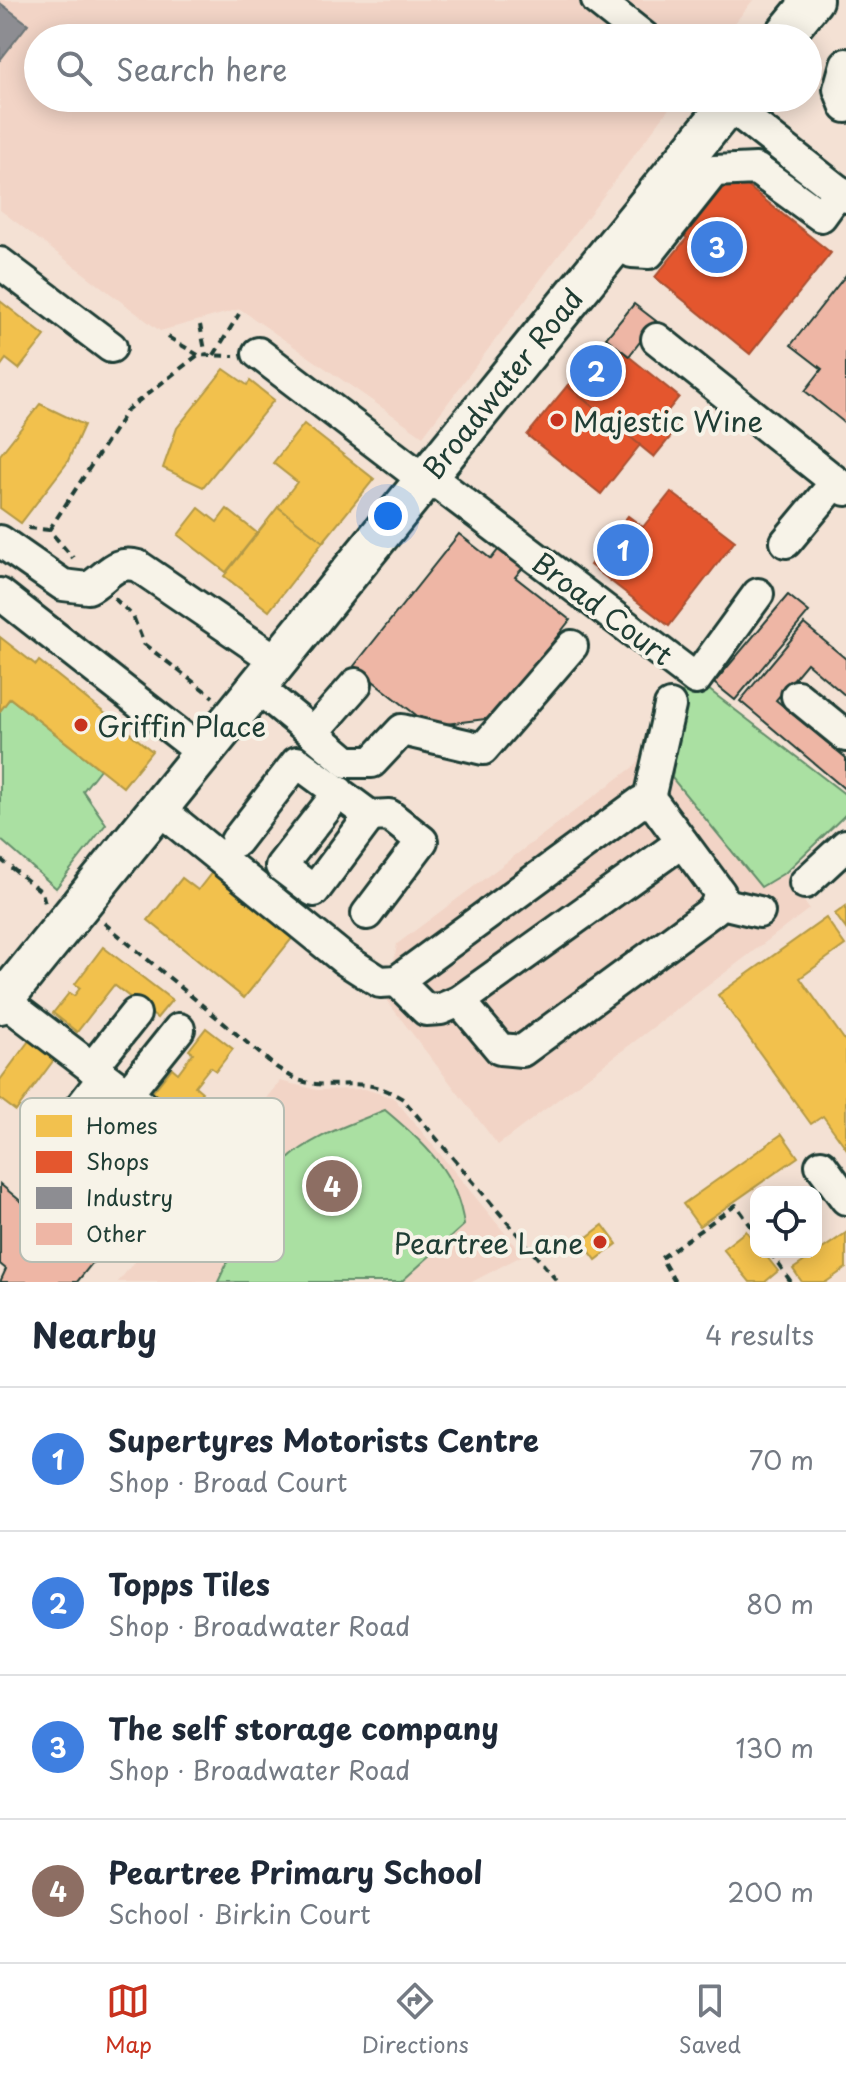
<!DOCTYPE html>
<html lang="en">
<head>
<meta charset="utf-8">
<style>
  :root { --surface:#fff; --page:#f2f2f3; --text:#1f2937; --muted:#747a83; --line:#e0e1e3; --accent:#c8321e }
  body { margin:0; font-family:"Playpen Sans",sans-serif; background:var(--page); color:var(--text) }
  .controls { position:absolute; right:24px; bottom:24px; display:grid; overflow:hidden; border-radius:16px; box-shadow:0 4px 20px #0003 }
  .controls button { width:72px; height:72px; display:grid; place-items:center; padding:0; border:0; border-bottom:2px solid var(--line); background:var(--surface); color:var(--text); font:40px sans-serif }
  .you { position:absolute; left:388px; top:516px; width:28px; height:28px; margin:-20px; border:6px solid #fff; border-radius:50%; background:#1a73e8; box-shadow:0 0 0 12px #1a73e833 }
  .badge { display:grid; place-items:center; width:52px; height:52px; border-radius:50%; background:var(--accent); color:#fff; font-size:26px; font-weight:700 }
  .pin { position:absolute; translate:-50% -50%; border:4px solid #fff; box-shadow:0 2px 8px #0006 }
  .list { margin:0; padding:0; list-style:none }
  h2 { display:flex; justify-content:space-between; align-items:center; height:104px; margin:0; padding:0 32px; font-size:34px }
  h2 small { font-size:26px; font-weight:400; color:var(--muted) }
  .list li { display:grid; grid-template-columns:52px 1fr auto; gap:24px; align-items:center; box-sizing:border-box; height:144px; padding:0 32px; border-top:2px solid var(--line) }
  .list b { display:block; font-size:30px; white-space:nowrap }
  .list p { margin:0; font-size:26px; white-space:nowrap; color:var(--muted) }
  .list em { font-size:26px; font-style:normal; color:var(--muted) }
  .icon { flex:none; width:44px; height:44px; fill:none; stroke:currentColor; stroke-width:2; stroke-linecap:round; stroke-linejoin:round }
  .map { position:relative; flex:none; width:846px; height:1282px; overflow:hidden }
  .search { position:absolute; background:var(--surface); box-shadow:0 4px 20px #0003; left:24px; right:24px; top:24px; height:88px; display:flex; align-items:center; gap:20px; box-sizing:border-box; padding:0 28px; border-radius:44px; color:var(--muted); font-size:30px }
  .sheet { height:680px; background:var(--surface) }
  nav { display:flex; justify-content:space-around; align-items:center; box-sizing:border-box; height:112px; border-top:2px solid var(--line); background:var(--surface); font-size:22px; color:var(--muted) }
  nav a { display:grid; justify-items:center; gap:4px }
  nav .on { color:var(--accent) }
  .map>svg:first-child { display:block }
  .built { fill:#f2d4c6 }
  .green { fill:#aae0a2; stroke:#648e6b; stroke-width:2 }
  .homes { fill:#f2c14e; stroke:#b39946; stroke-width:2 }
  .shops { fill:#e4572e; stroke:#a94f30; stroke-width:2 }
  .industry { fill:#8d8d92; stroke:#6c7576; stroke-width:2 }
  .building { fill:#eeb6a5; stroke:#1f3d34; stroke-width:2 }
  .lines { fill:none; stroke-linecap:round; stroke-linejoin:round }
  .minor-casing { stroke:#1f3d34; stroke-width:36 }
  .major-casing { stroke:#1f3d34; stroke-width:44 }
  .path { stroke:#1f3d34; stroke-width:4; stroke-dasharray:8 6; stroke-linecap:butt }
  .minor { stroke:#f7f3e8; stroke-width:30 }
  .major { stroke:#f7f3e8; stroke-width:38 }
  .poi-dot { fill:#c8321e; stroke:#f7f3e8; stroke-width:3 }
  .labels { text-anchor:middle; dominant-baseline:central; stroke-width:8; stroke-linejoin:round; paint-order:stroke }
  .street-label { font-size:28px; fill:#1f3d34; stroke:#f7f3e8 }
  .poi-label { font-size:28px; fill:#1f3d34; stroke:#f7f3e8; text-anchor:start }
  .key { fill:#f7f3e8; stroke:#b6bcb2; stroke-width:2 }
  .key-label { font-size:22px; fill:#1f3d34 }
</style>
</head>
<body>
<div class="map">
<svg width="846" height="1282" viewBox="0 0 846 1282">
  <rect width="100%" height="100%" fill="#f4e1d4"/>
  <filter id="ink" filterUnits="userSpaceOnUse"><feTurbulence type="fractalNoise" baseFrequency=".0125" numOctaves="2"/><feDisplacementMap in="SourceGraphic" scale="16" xChannelSelector="R" yChannelSelector="G"/><feConvolveMatrix kernelMatrix="1 2 1 2 8 2 1 2 1" color-interpolation-filters="sRGB"/></filter>
  <g filter="url(#ink)">
    <g class="built">
      <polygon points="0,0 753,0 723,38 38,38 38,98 677,98 423,436 240,309 160,331 0,210"/>
      <polygon points="667,693 680,693 675,733 762,887 786,872 809,909 498,1145 387,1001 397,944 636,765"/>
      <polygon points="280,1081 317,1090 365,1089 394,1098 523,1255 472,1282 118,1282"/>
    </g>
    <g class="green">
      <polygon points="708,689 846,795 846,814 786,872 761,887 672,778 680,693"/>
      <polygon points="10,698 100,769 83,791 106,824 56,888 0,839 0,711"/>
      <path d="M385,1110C424,1143 457,1172 464,1225L401,1282H218C237,1242 253,1195 285,1162C311,1136 352,1124 385,1110Z"/>
    </g>
    <g class="homes">
      <polygon points="0,301 45,336 19,369 6,359 0,367"/>
      <polygon points="224,369 247,385 250,381 274,400 203,487 163,468 177,428"/>
      <polygon points="40,404 84,425 67,463 21,523 0,508 0,455"/>
      <polygon points="304,424 374,479 323,542 278,507 297,482 273,463"/>
      <polygon points="278,507 323,542 269,611 224,576"/>
      <polygon points="199,508 217,522 227,509 257,533 226,572 178,535"/>
      <polygon points="0,637 36,665 39,661 152,751 123,787 10,698 0,711"/>
      <polygon points="213,871 294,936 244,998 148,920 182,878 198,890"/>
      <polygon points="846,906 846,929 835,914"/>
      <polygon points="826,918 845,945 800,978 846,1042 846,1148 823,1116 811,1124 718,995"/>
      <polygon points="103,947 172,1000 157,1018 114,985 77,1032 53,1013 69,993 74,996 80,988 75,984"/>
      <polygon points="206,1028 233,1049 216,1071 210,1067 195,1086 202,1092 182,1116 152,1093 172,1068 178,1073 193,1053 189,1050"/>
      <polygon points="31,1038 56,1057 16,1111 0,1099 0,1080"/>
      <polygon points="782,1134 798,1157 699,1226 683,1204"/>
      <polygon points="603,1225 617,1244 596,1260 582,1241"/>
      <polygon points="746,1231 756,1243 756,1252 763,1252 778,1271 765,1282 750,1282 723,1249"/>
      <polygon points="846,1233 846,1268 826,1282 802,1282 793,1269"/>
    </g>
    <g class="shops">
      <polygon points="730,172 831,253 750,354 655,277 687,238 681,233"/>
      <polygon points="606,338 679,397 662,418 677,429 654,457 567,386"/>
      <polygon points="567,386 640,445 601,494 527,435"/>
      <polygon points="671,492 735,541 669,626 590,565 628,516 643,527"/>
    </g>
    <polygon class="industry" points="0,3 28,24 0,60"/>
    <g class="building">
      <polygon points="846,275 846,424 805,391 822,369 791,345"/>
      <polygon points="634,304 656,321 629,356 606,338"/>
      <polygon points="459,534 491,559 502,545 526,564 515,577 570,620 493,718 430,726 354,666"/>
      <polygon points="788,595 809,612 735,700 714,683"/>
      <polygon points="804,624 846,659 846,696 807,663 776,700 846,758 846,790 740,701"/>
      <polygon points="0,1184 47,1223 59,1208 106,1246 77,1282 0,1282 6,1269 0,1264"/>
    </g>
    <g class="lines">
      <defs>
        <g id="minor">
          <polyline points="597,0 645,38"/>
          <polyline points="846,64 839,89 846,107"/>
          <polyline points="720,98 846,197"/>
          <polyline points="618,242 632,252 649,253 714,171 756,169 821,216 839,191"/>
          <polyline points="0,263 111,347"/>
          <polyline points="657,339 846,490"/>
          <polyline points="258,353 423,479"/>
          <polyline points="427,475 696,679 758,594"/>
          <path d="M0,541L63,585L88,588C107,578 114,559 138,566L277,661"/>
          <polyline points="786,542 836,482"/>
          <polyline points="0,594 203,753"/>
          <polyline points="257,687 313,733 356,684"/>
          <polyline points="797,696 846,736"/>
          <polyline points="313,733 347,762 372,762 402,730 483,749 572,646"/>
          <polyline points="648,803 670,706"/>
          <polyline points="158,808 344,959 380,982 397,981 641,802 655,805 720,893 715,909 522,1051 500,1049 460,1001"/>
          <polyline points="236,841 297,762 370,816 314,891 281,866 339,792"/>
          <polyline points="805,883 846,845"/>
          <polyline points="717,902 759,912"/>
          <polyline points="367,914 422,841 389,815 370,816"/>
          <polyline points="397,981 426,1010 441,1009 460,1001 682,842"/>
          <polyline points="3,1000 166,1124"/>
          <polyline points="92,1068 135,1014"/>
          <polyline points="127,1094 179,1029"/>
          <polyline points="58,1136 104,1077"/>
          <polyline points="821,1165 846,1199"/>
        </g>
        <g id="major">
          <polyline points="782,38 813,0"/>
          <polyline points="0,1004 734,98"/>
        </g>
      </defs>
      <use href="#minor" class="minor-casing"/>
      <use href="#major" class="major-casing"/>
      <g class="path">
        <polyline points="685,98 689,107"/>
        <polyline points="200,325 206,355"/>
        <polyline points="168,337 198,355"/>
        <polyline points="214,355 239,314"/>
        <polyline points="28,528 49,530 73,558"/>
        <polyline points="49,530 128,409 198,355 234,356"/>
        <polyline points="114,598 133,616 144,644 213,697"/>
        <polyline points="0,859 42,892 45,903"/>
        <path d="M104,923L276,1067C283,1071 291,1077 298,1080C337,1093 359,1072 403,1099L558,1282"/>
        <polyline points="770,1252 791,1282"/>
        <polyline points="675,1282 661,1258 736,1205 756,1233"/>
      </g>
      <use href="#minor" class="minor"/>
      <use href="#major" class="major"/>
    </g>
  </g>
  <g class="poi-dot">
    <circle cx="557" cy="420" r="8"/>
    <circle cx="81" cy="725" r="8"/>
    <circle cx="600" cy="1242" r="8"/>
  </g>
  <g class="labels">
    <g class="street-label">
      <text transform="translate(502 383) rotate(-51)">Broadwater Road</text>
      <text transform="translate(603 608) rotate(37)">Broad Court</text>
    </g>
    <g class="poi-label">
      <text x="573" y="420">Majestic Wine</text>
      <text x="97" y="725">Griffin Place</text>
      <text x="584" y="1242" text-anchor="end">Peartree Lane</text>
    </g>
  </g>
  <rect x="20" y="1098" width="264" height="164" rx="12" class="key"/>
  <rect x="36" y="1115" width="36" height="22" fill="#f2c14e"/>
  <rect x="36" y="1151" width="36" height="22" fill="#e4572e"/>
  <rect x="36" y="1187" width="36" height="22" fill="#8d8d92"/>
  <rect x="36" y="1223" width="36" height="22" fill="#eeb6a5"/>
  <g class="key-label">
    <text x="86" y="1134">Homes</text>
    <text x="86" y="1170">Shops</text>
    <text x="86" y="1206">Industry</text>
    <text x="86" y="1242">Other</text>
  </g>
</svg>
<div class="controls">
<button><svg class="icon" aria-label="locate" viewBox="0 0 24 24"><circle cx="12" cy="12" r="6"/><path d="M12 2v4M12 18v4M2 12h4M18 12h4"/></svg></button>
</div>
<div class="you"></div>
<div class="pin badge" style="left:623px;top:550px;background:#3f7fe0">1</div>
<div class="pin badge" style="left:596px;top:371px;background:#3f7fe0">2</div>
<div class="pin badge" style="left:717px;top:247px;background:#3f7fe0">3</div>
<div class="pin badge" style="left:332px;top:1186px;background:#8d6e63">4</div>
<div class="search"><svg class="icon" aria-label="search" viewBox="0 0 24 24"><circle cx="10" cy="10" r="6"/><path d="M15 15l6 6"/></svg>Search here</div>
</div>
<section class="sheet">
<h2>Nearby<small>4 results</small></h2>
<ul class="list">
<li><span class="badge" style="background:#3f7fe0">1</span><div><b>Supertyres Motorists Centre</b><p>Shop · Broad Court</p></div><em>70 m</em></li>
<li><span class="badge" style="background:#3f7fe0">2</span><div><b>Topps Tiles</b><p>Shop · Broadwater Road</p></div><em>80 m</em></li>
<li><span class="badge" style="background:#3f7fe0">3</span><div><b>The self storage company</b><p>Shop · Broadwater Road</p></div><em>130 m</em></li>
<li><span class="badge" style="background:#8d6e63">4</span><div><b>Peartree Primary School</b><p>School · Birkin Court</p></div><em>200 m</em></li>
</ul>
</section>
<nav>
<a class="on"><svg class="icon" aria-label="map" viewBox="0 0 24 24"><path d="M3 6l6-2 6 2 6-2v14l-6 2-6-2-6 2zM9 4v14M15 6v14"/></svg>Map</a>
<a><svg class="icon" aria-label="directions" viewBox="0 0 24 24"><path d="M12 3l9 9-9 9-9-9zM9 14v-3h6M13 9l2 2-2 2"/></svg>Directions</a>
<a><svg class="icon" aria-label="saved" viewBox="0 0 24 24"><path d="M7 4h10v16l-5-4-5 4z"/></svg>Saved</a>
</nav>
</body>
</html>
